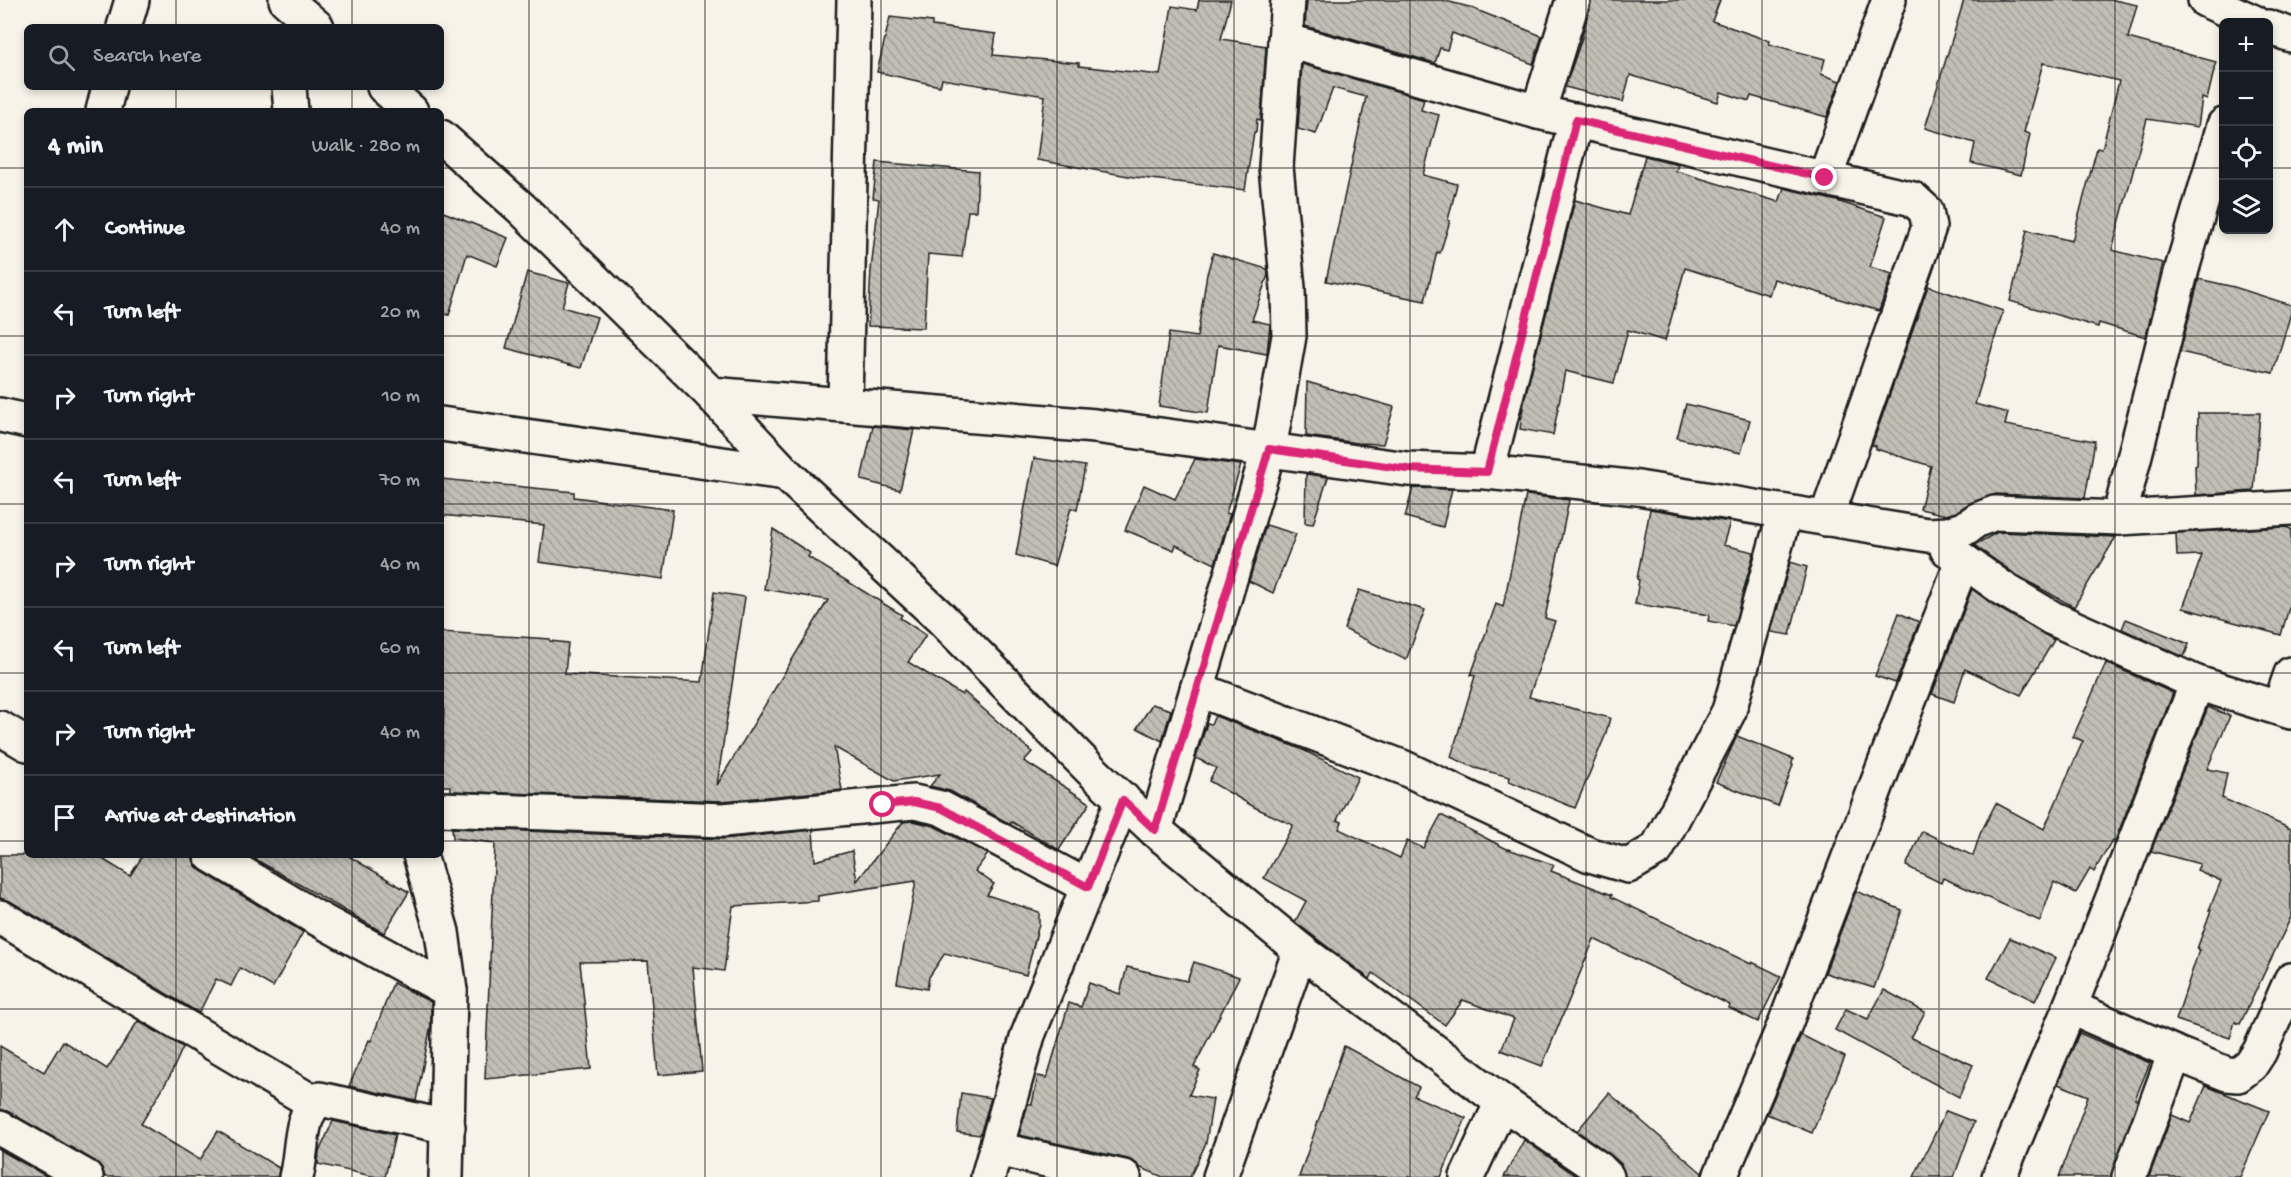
<!DOCTYPE html>
<html lang="en">
<head>
<meta charset="utf-8">
<style>
  :root { --surface:#171b24; --page:#242831; --text:#f1f3f6; --muted:#9ea1a6; --line:#363941 }
  body { margin:0; font-family:"Gochi Hand",sans-serif; background:var(--page); color:var(--text) }
  .controls { position:absolute; right:18px; top:18px; display:grid; overflow:hidden; border-radius:9px; box-shadow:0 3px 9px #0003 }
  .controls button { width:54px; height:54px; display:grid; place-items:center; padding:0; border:0; border-bottom:2px solid var(--line); background:var(--surface); color:var(--text); font:30px sans-serif }
  .stop { position:absolute; width:18px; height:18px; margin:-14px; border:4px solid #db2777; border-radius:50%; background:#fff }
  .stop.end { background:#db2777; border-color:#fff; box-shadow:0 2px 6px #0008 }
  .list { margin:0; padding:0; list-style:none }
  h2 { display:flex; justify-content:space-between; align-items:center; height:78px; margin:0; padding:0 24px; font-size:26px }
  h2 small { font-size:20px; font-weight:400; color:var(--muted) }
  .list li { display:grid; grid-template-columns:39px 1fr auto; gap:18px; align-items:center; box-sizing:border-box; height:84px; padding:0 24px; border-top:2px solid var(--line) }
  .list b { display:block; font-size:22px; white-space:nowrap }
  .list em { font-size:20px; font-style:normal; color:var(--muted) }
  .icon { flex:none; width:33px; height:33px; fill:none; stroke:currentColor; stroke-width:2; stroke-linecap:round; stroke-linejoin:round }
  .map { position:relative; flex:none; width:2291px; height:1177px; overflow:hidden }
  .search { position:absolute; background:var(--surface); box-shadow:0 3px 9px #0003; left:24px; top:24px; width:420px; height:66px; display:flex; align-items:center; gap:15px; box-sizing:border-box; padding:0 21px; border-radius:9px; color:var(--muted); font-size:22px }
  .panel { position:absolute; background:var(--surface); box-shadow:0 3px 9px #0003; left:24px; top:108px; width:420px; height:750px; border-radius:9px }
  .map>svg:first-child { display:block }
  .building { fill:url(#building-back-hatch); stroke:#1c1c1c; stroke-width:1.5 }
  .lines { fill:none; stroke-linecap:round; stroke-linejoin:round }
  .minor-casing { stroke:#1c1c1c; stroke-width:38 }
  .minor { stroke:#f7f3e8; stroke-width:33 }
  .route { stroke:#db2777; stroke-width:8 }
  .grid { fill:none; stroke:#1c1c1c; stroke-width:1.5; stroke-opacity:0.55 }
</style>
</head>
<body>
<div class="map">
<svg width="2291" height="1177" viewBox="0 0 2291 1177">
  <defs>
    <pattern id="building-back-hatch" width="6" height="6" patternUnits="userSpaceOnUse" patternTransform="scale(1.5)"><rect width="6" height="6" fill="#c0beb5"/><path d="M-1 5l2 2M0 0l6 6M5-1l2 2" fill="none" stroke="#a4a39b"/></pattern>
  </defs>
  <rect width="100%" height="100%" fill="#f7f3e8"/>
  <filter id="ink" filterUnits="userSpaceOnUse"><feTurbulence type="fractalNoise" baseFrequency=".0167" numOctaves="2"/><feDisplacementMap in="SourceGraphic" scale="12" xChannelSelector="R" yChannelSelector="G"/><feConvolveMatrix kernelMatrix="1 2 1 2 8 2 1 2 1" color-interpolation-filters="sRGB"/></filter>
  <g filter="url(#ink)">
    <g class="building">
      <polygon points="1199,0 1231,0 1221,39 1266,46 1261,120 1257,119 1256,132 1254,132 1245,190 1134,177 1037,160 1045,96 942,79 940,86 877,72 890,17 932,22 932,26 996,34 993,55 1079,63 1079,66 1160,75 1172,6 1197,10"/>
      <polygon points="1307,0 1442,0 1469,7 1542,36 1533,64 1452,33 1447,50 1440,48 1435,63 1305,26"/>
      <polygon points="1591,0 1720,0 1712,21 1770,41 1769,44 1825,59 1821,74 1840,81 1827,117 1751,96 1749,101 1721,92 1718,102 1630,75 1623,102 1565,87 1582,38"/>
      <polygon points="1964,0 2114,0 2137,5 2128,38 2216,62 2207,100 2202,98 2198,127 2147,119 2112,250 2163,263 2146,337 2099,323 2098,327 2010,301 2027,230 2072,241 2097,148 2102,149 2119,81 2043,63 2024,132 2030,134 2021,175 1971,163 1975,143 1925,128"/>
      <polygon points="1302,64 1424,99 1421,110 1439,115 1423,175 1457,184 1448,220 1450,221 1440,253 1437,252 1425,301 1326,281 1366,97 1333,88 1316,134 1298,129"/>
      <polygon points="1645,156 1678,164 1676,171 1779,202 1784,188 1837,201 1886,217 1870,267 1892,274 1879,311 1774,279 1769,295 1685,268 1665,341 1628,330 1614,383 1565,371 1553,435 1520,429 1524,401 1575,200 1628,215"/>
      <polygon points="877,162 978,171 976,211 968,211 962,257 928,254 924,328 868,326 871,270 879,199 873,198"/>
      <polygon points="441,211 508,238 497,266 467,254 449,315 441,313"/>
      <polygon points="1213,253 1267,269 1268,275 1252,320 1270,324 1267,354 1218,345 1208,413 1159,406 1169,333 1197,337 1207,274"/>
      <polygon points="527,272 569,283 562,307 597,317 581,368 506,348"/>
      <polygon points="2199,279 2234,287 2291,305 2291,313 2273,373 2180,352"/>
      <polygon points="1928,286 2003,311 1975,404 2008,413 2005,425 2095,441 2085,498 1996,494 1970,503 1956,512 1946,515 1920,509 1931,466 1876,449 1876,446 1872,445"/>
      <polygon points="1307,382 1394,407 1383,444 1358,443 1306,436"/>
      <polygon points="1686,404 1750,420 1741,453 1677,438"/>
      <polygon points="2198,413 2260,413 2254,491 2196,495 2195,466 2197,465"/>
      <polygon points="873,426 914,430 900,490 861,480"/>
      <polygon points="1034,458 1085,466 1077,510 1071,508 1054,566 1016,555"/>
      <polygon points="1195,459 1241,465 1226,513 1230,514 1215,564 1176,545 1174,550 1125,530 1144,485 1175,499"/>
      <polygon points="1306,474 1328,477 1313,524 1305,523"/>
      <polygon points="441,479 574,492 574,497 673,510 663,579 539,562 544,525 441,515"/>
      <polygon points="1413,488 1452,489 1443,527 1405,517"/>
      <polygon points="1526,495 1569,500 1545,618 1555,621 1529,697 1610,718 1605,736 1575,808 1509,781 1510,777 1475,768 1451,757 1475,676 1471,675 1496,604 1503,607"/>
      <polygon points="1650,509 1730,522 1723,545 1754,552 1734,626 1708,621 1709,615 1635,604 1639,580 1637,579"/>
      <polygon points="1266,525 1296,534 1273,593 1249,581"/>
      <polygon points="2285,527 2291,529 2291,601 2281,635 2183,608 2202,555 2177,556 2176,533"/>
      <polygon points="773,529 810,553 808,557 902,615 900,618 926,635 908,662 962,695 964,692 1032,752 1024,761 1090,803 1059,850 1012,822 1010,824 950,791 930,786 940,774 894,781 834,747 842,790 722,801 451,791 450,786 441,786 444,707 441,707 441,632 550,639 550,641 568,643 565,674 702,682 714,592 745,597 717,785 828,600 764,589"/>
      <polygon points="1998,532 2116,537 2074,607 2015,574 1974,545"/>
      <polygon points="1790,562 1807,567 1790,635 1771,632"/>
      <polygon points="1972,589 1995,606 2054,640 2021,695 1965,669 1954,702 1932,694"/>
      <polygon points="1359,590 1425,610 1406,660 1344,629"/>
      <polygon points="1899,613 1919,622 1896,683 1875,676"/>
      <polygon points="2126,619 2189,644 2184,657 2122,629"/>
      <polygon points="2106,663 2173,693 2115,841 2112,840 2094,872 2090,869 2076,893 2054,882 2040,921 1943,878 1941,883 1906,866 1922,831 1973,856 1980,834 1996,803 2044,829 2083,741 2073,737"/>
      <polygon points="1152,704 1171,710 1162,741 1137,728"/>
      <polygon points="2208,707 2230,716 2207,769 2227,773 2222,798 2291,829 2291,917 2240,1024 2235,1022 2230,1038 2176,1020 2199,950 2197,949 2211,910 2209,910 2221,881 2197,870 2200,864 2151,851"/>
      <polygon points="1215,716 1301,749 1358,777 1337,820 1342,822 1339,829 1400,858 1407,841 1423,848 1441,815 1505,848 1554,865 1551,871 1612,895 1611,897 1751,964 1752,962 1781,976 1758,1022 1729,1008 1730,1005 1594,939 1542,1066 1501,1050 1514,1019 1463,1000 1445,1025 1373,973 1370,979 1295,922 1306,901 1264,878 1293,825 1256,808 1209,781 1216,768 1196,758 1207,723 1211,724"/>
      <polygon points="1737,736 1793,759 1792,764 1793,765 1778,806 1716,782"/>
      <polygon points="913,821 934,826 988,854 975,871 994,884 987,895 1039,912 1039,924 1026,975 945,953 929,977 927,989 897,983 916,881 818,896 818,901 733,906 724,971 693,967 702,1071 658,1075 648,961 580,962 591,1069 485,1079 495,843 453,838 452,828 722,839 813,830 815,861 852,851 857,881 903,822"/>
      <polygon points="0,855 96,855 130,876 143,855 192,855 195,865 201,871 303,932 273,987 240,968 231,986 216,979 199,1013 10,901 0,898"/>
      <polygon points="248,855 347,855 409,892 384,933"/>
      <polygon points="1856,891 1902,910 1874,988 1825,973"/>
      <polygon points="2010,938 2056,958 2035,1001 1988,978"/>
      <polygon points="1194,962 1239,977 1194,1067 1200,1070 1189,1095 1213,1099 1206,1143 1190,1177 1163,1177 1139,1167 1136,1163 1128,1159 1019,1135 1028,1104 1032,1104 1038,1076 1047,1078 1069,1003 1081,1007 1089,983 1120,994 1127,967 1187,981"/>
      <polygon points="393,983 431,1002 431,1025 416,1101 349,1086 369,1040 371,1041"/>
      <polygon points="1884,990 1925,1012 1911,1038 1973,1065 1959,1097 1835,1030 1846,1009 1868,1019"/>
      <polygon points="138,1021 183,1047 170,1076 141,1124 200,1160 218,1131 279,1168 278,1177 105,1177 102,1168 95,1161 9,1112 0,1109 0,1046 44,1072 63,1041 107,1069"/>
      <polygon points="2079,1033 2150,1063 2135,1099 2138,1100 2111,1177 2059,1177 2088,1096 2058,1084"/>
      <polygon points="1801,1035 1845,1057 1812,1133 1767,1114"/>
      <polygon points="1344,1046 1419,1087 1414,1096 1466,1118 1441,1177 1299,1177"/>
      <polygon points="2206,1086 2269,1111 2240,1177 2149,1177 2172,1115 2190,1123"/>
      <polygon points="961,1093 991,1098 980,1135 957,1132"/>
      <polygon points="1609,1093 1702,1173 1702,1177 1625,1177 1621,1164 1611,1155 1577,1131"/>
      <polygon points="1946,1111 1974,1122 1954,1177 1914,1177"/>
      <polygon points="333,1121 395,1135 385,1177 376,1177 318,1164 319,1152"/>
      <polygon points="1524,1140 1578,1177 1504,1177"/>
      <polygon points="0,1150 48,1177 0,1177"/>
    </g>
    <g class="lines">
      <defs>
        <g id="minor">
          <polyline points="286,0 317,27"/>
          <polyline points="2205,0 2254,22"/>
          <polyline points="124,27 132,0"/>
          <polyline points="2268,27 2291,35"/>
          <polyline points="1285,40 1538,112 1913,199 1926,211 1929,227 1826,519"/>
          <polyline points="289,87 291,111"/>
          <polyline points="384,87 411,111"/>
          <polyline points="103,111 109,87"/>
          <polyline points="1538,112 1573,0"/>
          <polyline points="441,137 521,208 711,394 785,473 940,617 1090,769 1155,830 1300,950 1502,1102 1598,1168 1607,1177"/>
          <polyline points="1825,178 1889,0"/>
          <polyline points="711,394 1095,426 1407,469 1487,472 1638,488 1928,535 1947,534 1964,529 1977,520 1995,513 2119,518 2291,508"/>
          <polyline points="845,404 854,0"/>
          <polyline points="0,415 27,421"/>
          <polyline points="441,424 785,473"/>
          <polyline points="1487,472 1576,120"/>
          <polyline points="2119,518 2182,269 2224,125"/>
          <polyline points="1947,549 2005,590 2052,618 2197,683 2291,712"/>
          <polyline points="1197,689 1402,767 1590,855 1628,866 1657,849 1729,711 1785,512"/>
          <polyline points="2279,708 2291,674"/>
          <polyline points="0,728 27,744"/>
          <polyline points="441,809 723,820 914,802 941,808 1088,887"/>
          <polyline points="1155,830 1269,449 1289,336 1288,288 1276,167 1288,0"/>
          <polyline points="211,855 313,916 450,991"/>
          <polyline points="420,855 442,932 450,991 446,1177"/>
          <polyline points="0,917 314,1103"/>
          <polyline points="2070,1007 2175,1053 2227,1074 2238,1075 2251,1065 2260,1051 2291,980"/>
          <polyline points="0,1128 86,1177"/>
          <polyline points="996,1149 1124,1177"/>
          <path d="M296,1177C303,1153 298,1114 320,1099L448,1127"/>
          <polyline points="988,1177 1028,1035 1123,799"/>
          <polyline points="1220,1177 1300,950"/>
          <polyline points="1467,1177 1502,1102"/>
          <polyline points="1720,1177 1785,1024 1963,560"/>
          <polyline points="1999,1177 2070,1007 2197,683"/>
          <polyline points="2129,1177 2175,1053"/>
        </g>
      </defs>
      <use href="#minor" class="minor-casing"/>
      <use href="#minor" class="minor"/>
    </g>
  </g>
  <g class="lines" filter="url(#ink)">
    <polyline class="route" points="883,805 914,802 941,808 1088,887 1123,800 1155,830 1269,449 1407,469 1487,472 1576,120 1825,178"/>
  </g>
  <path class="grid" d="M176,0V27M352,0V27M529,0V1177M705,0V1177M881,0V1177M1057,0V1177M1234,0V1177M1410,0V1177M1586,0V1177M1762,0V1177M1939,0V1177M2115,0V1177M176,87V111M352,87V111M0,168H27M441,168H2224M2268,168H2291M0,336H27M441,336H2291M0,504H27M441,504H2291M0,673H27M441,673H2291M0,841H27M441,841H2291M176,855V1177M352,855V1177M0,1009H2291"/>
</svg>
<div class="controls">
<button>+</button>
<button>−</button>
<button><svg class="icon" aria-label="locate" viewBox="0 0 24 24"><circle cx="12" cy="12" r="6"/><path d="M12 2v4M12 18v4M2 12h4M18 12h4"/></svg></button>
<button><svg class="icon" aria-label="layers" viewBox="0 0 24 24"><path d="M12 4l9 5-9 5-9-5zM3 14l9 5 9-5"/></svg></button>
</div>
<div class="stop" style="left:883px;top:805px"></div>
<div class="stop end" style="left:1825px;top:178px"></div>
<div class="search"><svg class="icon" aria-label="search" viewBox="0 0 24 24"><circle cx="10" cy="10" r="6"/><path d="M15 15l6 6"/></svg>Search here</div>
<section class="panel">
<h2>4 min<small>Walk · 280 m</small></h2>
<ul class="list">
<li><svg class="icon" aria-label="ahead" viewBox="0 0 24 24"><path d="M12 20V5M6 11l6-6 6 6"/></svg><div><b>Continue</b></div><em>40 m</em></li>
<li><svg class="icon" aria-label="left" viewBox="0 0 24 24"><path d="M17 20v-9H6M10 6l-5 5 5 5"/></svg><div><b>Turn left</b></div><em>20 m</em></li>
<li><svg class="icon" aria-label="right" viewBox="0 0 24 24"><path d="M7 20v-9h11M14 6l5 5-5 5"/></svg><div><b>Turn right</b></div><em>10 m</em></li>
<li><svg class="icon" aria-label="left" viewBox="0 0 24 24"><path d="M17 20v-9H6M10 6l-5 5 5 5"/></svg><div><b>Turn left</b></div><em>70 m</em></li>
<li><svg class="icon" aria-label="right" viewBox="0 0 24 24"><path d="M7 20v-9h11M14 6l5 5-5 5"/></svg><div><b>Turn right</b></div><em>40 m</em></li>
<li><svg class="icon" aria-label="left" viewBox="0 0 24 24"><path d="M17 20v-9H6M10 6l-5 5 5 5"/></svg><div><b>Turn left</b></div><em>60 m</em></li>
<li><svg class="icon" aria-label="right" viewBox="0 0 24 24"><path d="M7 20v-9h11M14 6l5 5-5 5"/></svg><div><b>Turn right</b></div><em>40 m</em></li>
<li><svg class="icon" aria-label="arrive" viewBox="0 0 24 24"><path d="M6 21V4h12l-3 4 3 4H6"/></svg><div><b>Arrive at destination</b></div></li>
</ul>
</section>
</div>
</body>
</html>
